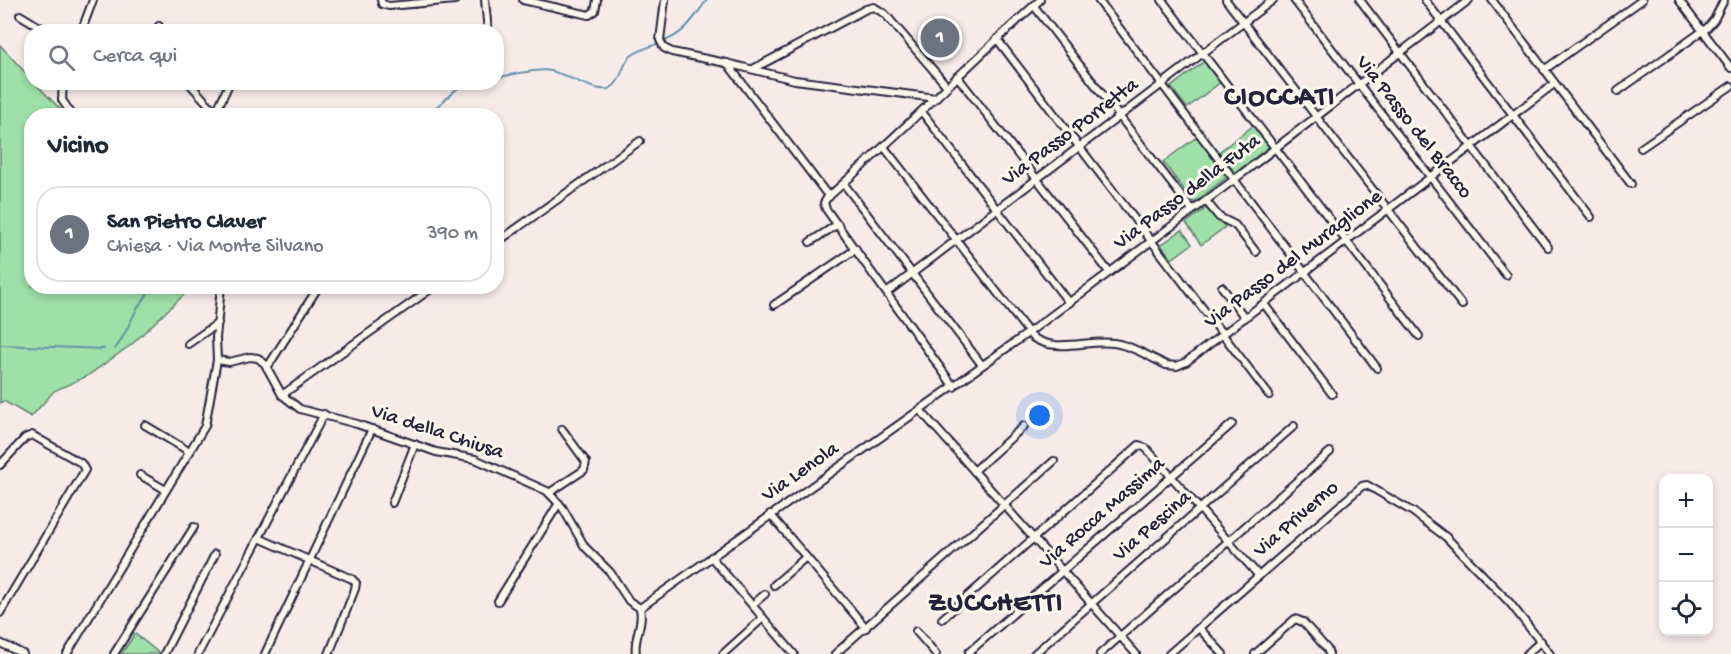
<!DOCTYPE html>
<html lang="it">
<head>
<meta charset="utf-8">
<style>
  :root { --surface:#fff; --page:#f2f2f3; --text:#1f2937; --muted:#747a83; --line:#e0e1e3; --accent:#1f6fb2 }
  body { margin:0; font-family:"Gochi Hand",sans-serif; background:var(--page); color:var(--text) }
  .controls { position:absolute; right:18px; bottom:18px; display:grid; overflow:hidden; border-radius:12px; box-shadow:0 3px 9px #0003 }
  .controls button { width:54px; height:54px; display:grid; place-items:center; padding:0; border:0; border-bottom:2px solid var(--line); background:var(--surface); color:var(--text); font:30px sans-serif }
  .you { position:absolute; left:1040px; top:416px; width:21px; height:21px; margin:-15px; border:4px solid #fff; border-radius:50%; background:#1a73e8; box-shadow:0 0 0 9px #1a73e833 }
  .badge { display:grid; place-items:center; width:39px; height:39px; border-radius:50%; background:var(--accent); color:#fff; font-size:20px; font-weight:700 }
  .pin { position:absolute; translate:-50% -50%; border:3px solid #fff; box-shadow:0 2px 6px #0006 }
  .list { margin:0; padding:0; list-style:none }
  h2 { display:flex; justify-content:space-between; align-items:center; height:78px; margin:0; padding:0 24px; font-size:26px }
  h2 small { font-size:20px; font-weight:400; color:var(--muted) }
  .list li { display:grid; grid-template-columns:39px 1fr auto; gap:18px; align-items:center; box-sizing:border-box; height:96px; margin:0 12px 12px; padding:0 12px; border:2px solid var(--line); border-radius:24px }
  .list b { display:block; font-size:22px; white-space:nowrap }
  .list p { margin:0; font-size:20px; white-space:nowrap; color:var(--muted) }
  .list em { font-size:20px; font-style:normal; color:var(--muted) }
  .icon { flex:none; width:33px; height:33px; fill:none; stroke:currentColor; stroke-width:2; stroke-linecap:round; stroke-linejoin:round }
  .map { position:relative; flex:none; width:1731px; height:654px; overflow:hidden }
  .search { position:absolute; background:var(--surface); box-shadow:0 3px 9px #0003; left:24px; top:24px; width:480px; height:66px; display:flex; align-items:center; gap:15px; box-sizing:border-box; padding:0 21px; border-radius:24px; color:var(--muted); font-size:22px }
  .panel { position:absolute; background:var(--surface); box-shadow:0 3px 9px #0003; left:24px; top:108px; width:480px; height:186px; border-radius:24px }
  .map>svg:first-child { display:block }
  .green { fill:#9fdfa8; stroke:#608072; stroke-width:1.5 }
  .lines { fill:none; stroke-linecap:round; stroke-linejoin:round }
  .stream { stroke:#6591aa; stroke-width:2 }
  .minor-casing { stroke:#22223b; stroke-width:10 }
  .minor { stroke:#fbf7ec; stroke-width:6 }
  .labels { text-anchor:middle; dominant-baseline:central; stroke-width:6; stroke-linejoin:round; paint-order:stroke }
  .street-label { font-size:21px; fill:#22223b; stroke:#fbf7ec }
  .district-label { font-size:27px; font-weight:bold; letter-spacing:1.5px; fill:#22223b; stroke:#fbf7ec }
</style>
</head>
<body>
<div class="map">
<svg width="1731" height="654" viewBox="0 0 1731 654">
  <rect width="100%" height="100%" fill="#f7ebea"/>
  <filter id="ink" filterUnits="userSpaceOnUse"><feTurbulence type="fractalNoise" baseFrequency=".0167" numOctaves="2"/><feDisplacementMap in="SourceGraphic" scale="12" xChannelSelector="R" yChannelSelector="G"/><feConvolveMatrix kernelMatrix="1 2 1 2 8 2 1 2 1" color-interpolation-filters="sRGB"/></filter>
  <g filter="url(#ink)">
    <g class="green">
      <polygon points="0,45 31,79 32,82 35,83 66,115 32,116 32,286 192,287 131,345 87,376 54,391 31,417 4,401 0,403"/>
      <polygon points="1206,60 1222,81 1187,108 1171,87"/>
      <polygon points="1254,125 1270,146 1235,173 1219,152"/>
      <polygon points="1198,136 1228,176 1194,203 1163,162"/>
      <polygon points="1209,206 1225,227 1201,245 1186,223"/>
      <polygon points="1182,230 1192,244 1172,259 1161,245"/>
      <polygon points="133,632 160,654 121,654 133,637"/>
    </g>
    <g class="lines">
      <g class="stream">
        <path d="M496,78C509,75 540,68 551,71C566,74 594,92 608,89C622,85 621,64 631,56C643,47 661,44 673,37C688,29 697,13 707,0"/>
        <path d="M419,116C424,109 430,111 436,107C452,96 452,87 474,82"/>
        <polyline points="0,345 104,349"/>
        <path d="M115,349C125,336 130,321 138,307C143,300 149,296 149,286"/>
      </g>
      <defs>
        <g id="minor">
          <polyline points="381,0 382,4 389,6 455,0"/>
          <polyline points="485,0 488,32"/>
          <polyline points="523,0 589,15 595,11 597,0"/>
          <polyline points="665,0 660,40 664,48 672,52 726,63 795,80 936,98"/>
          <polyline points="1098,0 1377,368"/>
          <polyline points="1162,0 1419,336"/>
          <polyline points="1226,0 1462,305"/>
          <polyline points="1294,0 1506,275"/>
          <polyline points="1360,0 1548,247"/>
          <polyline points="1425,0 1591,217"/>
          <polyline points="1492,0 1631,184"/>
          <polyline points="1679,0 1731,68"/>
          <polyline points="1034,6 1192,210"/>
          <polyline points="20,15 48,32"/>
          <polyline points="81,32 93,0"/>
          <polyline points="154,32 159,26"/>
          <polyline points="997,39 1269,395"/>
          <polyline points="727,63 829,197"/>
          <polyline points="753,69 866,9 874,7 885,14 947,86"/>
          <polyline points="1544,70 1642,0"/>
          <polyline points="957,76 1109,272"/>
          <polyline points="63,82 62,100 73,116"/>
          <polyline points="188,82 219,116"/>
          <polyline points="1618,91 1707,28 1714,20 1724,0"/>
          <polyline points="216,112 230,82"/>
          <polyline points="922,112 1069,303"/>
          <path d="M884,147L1032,337C1057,354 1087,339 1114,343C1132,346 1150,357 1166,365L1177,366L1186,362L1554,84"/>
          <polyline points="1641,148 1731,86"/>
          <polyline points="844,184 982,365"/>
          <polyline points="1206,201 1219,217 1235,225 1256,252"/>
          <polyline points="810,242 838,224"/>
          <polyline points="496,243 640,141"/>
          <path d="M221,286L216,338L217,360L229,362L250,357L258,358L265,364L282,395L300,409L357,424L436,452L475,459L547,491L562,507L585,547L610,572L629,601L640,608C644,624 633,638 636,654"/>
          <polyline points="1222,287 1245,318"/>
          <polyline points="889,291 1273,0"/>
          <polyline points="1264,304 1332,394"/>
          <polyline points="774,305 856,249"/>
          <polyline points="188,344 218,323"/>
          <polyline points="267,368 319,286"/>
          <path d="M954,387L826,209L824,203L827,198C900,134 968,65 1040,0"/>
          <polyline points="282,395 435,286"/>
          <polyline points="921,411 1136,654"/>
          <polyline points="145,425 190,452"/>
          <polyline points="0,465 25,438 32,435 81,463 85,470 0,613"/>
          <polyline points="974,471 1024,426"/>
          <polyline points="140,475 166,490"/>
          <polyline points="549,493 584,470 586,462 562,429"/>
          <polyline points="392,503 415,444"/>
          <polyline points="770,514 866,628"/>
          <polyline points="259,538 352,579 356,583 355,589 329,654"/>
          <polyline points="711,557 794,654"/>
          <polyline points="774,585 806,557"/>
          <polyline points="498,601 559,503"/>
          <polyline points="752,605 765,594"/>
          <polyline points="640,608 1028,333 1235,179 1469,0"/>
          <polyline points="942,619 1139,445 1146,448 1259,576"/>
          <polyline points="1199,628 1223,654"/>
          <polyline points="916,631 936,654"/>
          <polyline points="0,643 23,654"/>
          <polyline points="969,652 1232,424"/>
          <polyline points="67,654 205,426 217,360"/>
          <polyline points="114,654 194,527"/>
          <polyline points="164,654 215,554"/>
          <polyline points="198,654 324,414"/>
          <polyline points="265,654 372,429"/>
          <polyline points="723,654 763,618"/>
          <polyline points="835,654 1054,461"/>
          <polyline points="1034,654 1294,426"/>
          <polyline points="1100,654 1330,452"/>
          <polyline points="1169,654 1362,486 1367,485 1413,512 1446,537 1510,603 1550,654"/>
          <polyline points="1255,654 1295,619 1303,622 1327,649 1329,654"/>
          <polyline points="1527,654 1541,641"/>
        </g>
      </defs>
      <use href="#minor" class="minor-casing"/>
      <use href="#minor" class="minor"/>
    </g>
  </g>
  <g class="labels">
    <g class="street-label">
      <text transform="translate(1413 128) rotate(52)">Via Passo del Bracco</text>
      <text transform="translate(1071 133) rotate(-37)">Via Passo Porretta</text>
      <text transform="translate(1188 193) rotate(-37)">Via Passo della Futa</text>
      <text transform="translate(1294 260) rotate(-37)">Via Passo del Muraglione</text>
      <text transform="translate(437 433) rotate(18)">Via della Chiusa</text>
      <text transform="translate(801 473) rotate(-35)">Via Lenola</text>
      <text transform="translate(1103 514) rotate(-41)">Via Rocca Massima</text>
      <text transform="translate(1297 520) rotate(-41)">Via Priverno</text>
      <text transform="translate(1153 527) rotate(-41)">Via Pescina</text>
    </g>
    <g class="district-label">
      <text x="1280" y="99">CIOCCATI</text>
      <text x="996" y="605">ZUCCHETTI</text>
    </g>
  </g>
</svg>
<div class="controls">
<button>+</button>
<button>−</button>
<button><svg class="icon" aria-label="locate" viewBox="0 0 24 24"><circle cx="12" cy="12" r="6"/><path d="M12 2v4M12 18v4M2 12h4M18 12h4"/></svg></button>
</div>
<div class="you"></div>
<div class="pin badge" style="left:940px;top:38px;background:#6b7280">1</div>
<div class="search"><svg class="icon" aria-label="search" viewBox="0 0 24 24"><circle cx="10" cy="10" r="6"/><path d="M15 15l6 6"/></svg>Cerca qui</div>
<section class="panel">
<h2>Vicino<small></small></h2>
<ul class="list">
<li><span class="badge" style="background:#6b7280">1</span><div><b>San Pietro Claver</b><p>Chiesa · Via Monte Silvano</p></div><em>390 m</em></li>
</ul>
</section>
</div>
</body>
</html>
